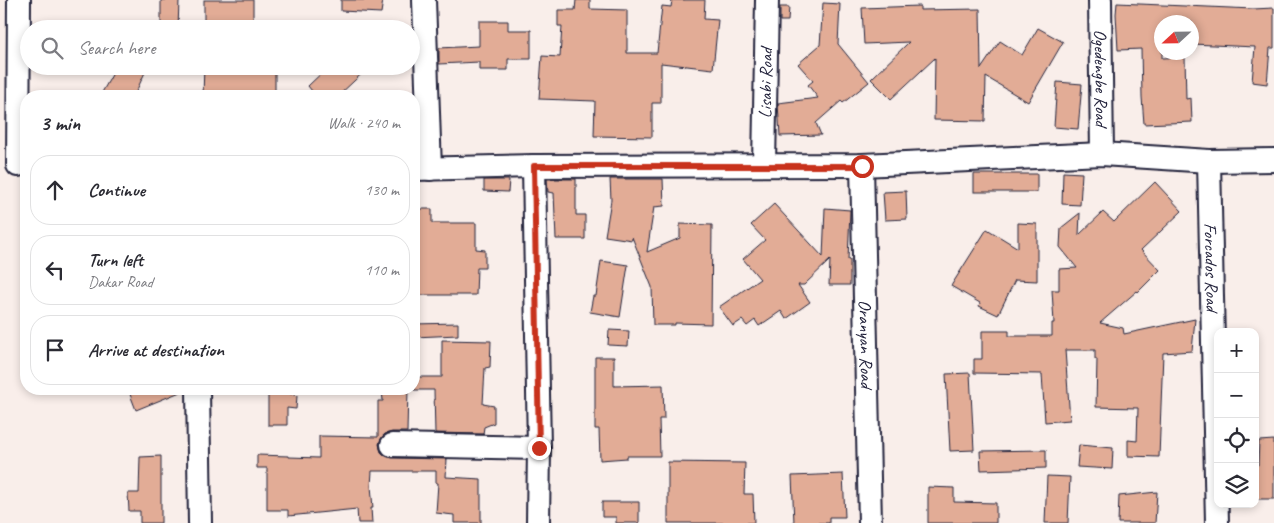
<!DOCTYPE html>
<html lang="en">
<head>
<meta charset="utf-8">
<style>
  :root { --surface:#fff; --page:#f2f2f3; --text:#2b2b33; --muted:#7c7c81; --line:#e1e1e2 }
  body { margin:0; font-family:Caveat,sans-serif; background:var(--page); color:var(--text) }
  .controls { position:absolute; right:15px; bottom:15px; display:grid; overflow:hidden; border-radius:10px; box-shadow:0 2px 8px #0003 }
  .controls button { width:45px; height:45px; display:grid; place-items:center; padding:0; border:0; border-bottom:1px solid var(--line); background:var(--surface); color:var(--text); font:25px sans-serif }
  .compass { position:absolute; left:1154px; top:15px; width:45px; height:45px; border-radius:50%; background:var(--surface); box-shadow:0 2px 8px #0003; rotate:248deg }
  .stop { position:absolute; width:15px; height:15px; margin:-11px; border:4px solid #c8321e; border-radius:50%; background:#fff }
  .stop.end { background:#c8321e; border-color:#fff; box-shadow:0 1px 5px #0008 }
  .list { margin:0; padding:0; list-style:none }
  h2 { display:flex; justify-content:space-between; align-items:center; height:65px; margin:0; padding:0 20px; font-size:21px }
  h2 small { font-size:16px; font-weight:400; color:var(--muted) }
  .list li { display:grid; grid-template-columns:32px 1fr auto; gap:15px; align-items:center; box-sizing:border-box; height:70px; margin:0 10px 10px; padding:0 10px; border:1px solid var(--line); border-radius:20px }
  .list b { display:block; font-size:19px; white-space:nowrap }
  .list p { margin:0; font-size:16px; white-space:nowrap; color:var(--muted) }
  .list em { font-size:16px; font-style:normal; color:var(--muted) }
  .icon { flex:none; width:28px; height:28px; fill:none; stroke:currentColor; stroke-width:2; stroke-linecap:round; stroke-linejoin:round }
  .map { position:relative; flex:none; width:1274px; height:523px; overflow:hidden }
  .search { position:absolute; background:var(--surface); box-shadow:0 2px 8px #0003; left:20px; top:20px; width:400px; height:55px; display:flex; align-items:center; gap:12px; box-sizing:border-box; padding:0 18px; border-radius:28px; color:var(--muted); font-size:19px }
  .panel { position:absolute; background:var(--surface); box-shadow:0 2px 8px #0003; left:20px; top:90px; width:400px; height:305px; border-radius:20px }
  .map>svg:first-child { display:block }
  .building { fill:#e2ac96; stroke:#22223b }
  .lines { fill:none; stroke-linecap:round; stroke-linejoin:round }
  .minor-casing { stroke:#22223b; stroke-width:26 }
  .minor { stroke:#fff; stroke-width:22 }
  .route { stroke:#c8321e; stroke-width:6 }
  .labels { text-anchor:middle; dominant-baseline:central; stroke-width:4.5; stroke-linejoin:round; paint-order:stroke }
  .street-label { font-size:18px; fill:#22223b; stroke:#fff }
</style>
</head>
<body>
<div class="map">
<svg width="1274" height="523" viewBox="0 0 1274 523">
  <rect width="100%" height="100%" fill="#f9eeea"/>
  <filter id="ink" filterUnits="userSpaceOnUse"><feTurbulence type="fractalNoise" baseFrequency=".02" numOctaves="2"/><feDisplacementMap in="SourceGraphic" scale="10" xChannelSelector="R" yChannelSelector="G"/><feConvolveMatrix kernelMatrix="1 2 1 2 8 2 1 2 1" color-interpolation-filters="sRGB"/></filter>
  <g filter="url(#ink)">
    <g class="building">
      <polygon points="161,0 179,0 178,29 161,29"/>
      <rect x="204" y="0" width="49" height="29"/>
      <polygon points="341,0 383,0 381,13 341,11"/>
      <polygon points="576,0 590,0 590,9 627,10 627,53 657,53 662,6 671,7 672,0 705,0 704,19 718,20 713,69 661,63 661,103 652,103 652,137 594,136 595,101 539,99 542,56 560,57 562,26 558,26 558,10 575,10"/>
      <polygon points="823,3 840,4 838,44 869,82 843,103 841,101 816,123 821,135 780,136 778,103 818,98 808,85 813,81 798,64 820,45"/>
      <polygon points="1117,3 1253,9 1274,8 1274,48 1270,48 1267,84 1252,82 1255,47 1192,44 1192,22 1162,22 1162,58 1185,57 1186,99 1191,98 1192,122 1144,124 1142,97 1141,49 1118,50 1116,14"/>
      <polygon points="920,6 920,10 980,9 981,69 1000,41 1022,55 1038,28 1063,42 1028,102 986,77 985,121 934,120 935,58 891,99 871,79 909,42 864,44 862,8"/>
      <polygon points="780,7 789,7 788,21 780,21"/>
      <polygon points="479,21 508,21 508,30 531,30 531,59 508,59 508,70 479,70 479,62 439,64 439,48 479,46"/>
      <polygon points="117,66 148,66 134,96 100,96"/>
      <polygon points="204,66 275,66 275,96 203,96"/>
      <polygon points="329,66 370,66 338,96 316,96 308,86"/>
      <polygon points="1057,82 1082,84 1078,129 1054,127"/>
      <polygon points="1063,172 1082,173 1080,205 1062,204"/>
      <rect x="974" y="174" width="63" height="18"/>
      <polygon points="547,179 576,179 576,215 585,215 585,239 556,239 554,193 548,192"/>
      <polygon points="610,179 663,179 664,206 654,207 647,252 680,238 680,224 712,225 711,324 675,323 675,325 653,325 652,287 632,237 632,240 605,236 611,200"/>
      <polygon points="484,180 509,180 508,192 484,191"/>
      <polygon points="1155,182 1182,211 1141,250 1160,270 1138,292 1137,291 1100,323 1123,328 1124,334 1195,319 1192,351 1163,353 1159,457 1128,456 1128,440 1137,441 1138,408 1096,407 1097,359 1095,359 1095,350 1065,350 1070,420 1045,422 1042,374 974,373 974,359 982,359 982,331 1009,331 1009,336 1052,336 1052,323 1054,323 1052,290 1059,290 1059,269 1077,268 1060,247 1061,228 1080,213 1079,235 1103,212 1114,222"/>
      <polygon points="906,191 907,219 885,220 883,192"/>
      <polygon points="774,204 823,257 825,208 850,210 848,260 850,260 850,285 829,285 830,260 804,285 798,285 810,302 786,319 781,311 759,326 755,320 747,326 742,320 733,326 719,307 760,279 743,259 765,240 751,225"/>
      <polygon points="414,209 432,209 432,223 476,223 476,249 485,250 485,268 477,268 476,295 414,295"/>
      <polygon points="1018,223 1037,224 1037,281 1015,280 998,315 979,306 980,303 951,286 987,229 1018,248"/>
      <polygon points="601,261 628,265 620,317 590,312 593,296 596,296"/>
      <polygon points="458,323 458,335 414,337 414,324"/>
      <polygon points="609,330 629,331 628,346 608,345"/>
      <polygon points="442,340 491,341 490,367 485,368 483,404 494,406 494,423 484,427 483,434 435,433 434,390 414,390 414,377 442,377"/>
      <polygon points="595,357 614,357 614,386 663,385 664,419 659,419 660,456 627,456 627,458 600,460 599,429 595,429"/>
      <polygon points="970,373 974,450 950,451 946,374"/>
      <polygon points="128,389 185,389 185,390 136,410"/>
      <polygon points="268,389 287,389 288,393 297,396 296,409 287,408 287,425 268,425"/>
      <polygon points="382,389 408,389 407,432 392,432 385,434 381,439 379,444 381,452 386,456 392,458 447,459 446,477 481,479 481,523 454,523 454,515 436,513 438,483 436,483 436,471 372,471 371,486 373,508 371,508 372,523 358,523 357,509 288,516 288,510 267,510 267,468 257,468 257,455 289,456 289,457 319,458 319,436 378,437 378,401 383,401"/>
      <polygon points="1274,440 1274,499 1255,499 1255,465 1258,465 1259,441"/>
      <polygon points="1079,445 1113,448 1112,469 1077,467"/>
      <polygon points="1046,450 1046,468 981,470 980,451"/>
      <polygon points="161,456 161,523 140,523 140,511 129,511 128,493 139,493 140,457"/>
      <polygon points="668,462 745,463 744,494 753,494 754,523 668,523"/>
      <polygon points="843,474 845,517 829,517 829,523 794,523 792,476"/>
      <polygon points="1047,476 1070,477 1068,523 1045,523"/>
      <polygon points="928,487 954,488 954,502 996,503 996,523 928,523"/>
      <polygon points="1157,492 1155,523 1118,523 1119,496"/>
      <polygon points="602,502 639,502 639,523 616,523 616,517 602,517"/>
    </g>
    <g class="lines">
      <defs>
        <g id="minor">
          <polyline points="424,0 430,169"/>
          <path id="s1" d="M1100,0L1102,154"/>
          <path id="s2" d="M1209,161L1217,523"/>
          <polyline points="18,165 19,0"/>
          <path id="s3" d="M764,165L767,0"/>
          <path id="s4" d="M862,165L870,523"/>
          <polyline points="534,166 539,448 538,523"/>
          <polyline points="414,169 534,166 862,165 1102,154 1209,161 1274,160"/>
          <polyline points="198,389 200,523"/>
          <polyline points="392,445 539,448"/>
        </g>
      </defs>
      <use href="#minor" class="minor-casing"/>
      <use href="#minor" class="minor"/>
    </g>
  </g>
  <g class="lines" filter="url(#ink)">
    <polyline class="route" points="539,448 534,166 862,166"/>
  </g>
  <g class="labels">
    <g class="street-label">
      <text stroke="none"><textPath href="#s1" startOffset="78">Ogedengbe Road</textPath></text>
      <text stroke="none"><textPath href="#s3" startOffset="82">Lisabi Road</textPath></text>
      <text stroke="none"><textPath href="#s2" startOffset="106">Forcados Road</textPath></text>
      <text stroke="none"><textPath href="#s4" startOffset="179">Oranyan Road</textPath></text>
    </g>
  </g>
</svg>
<div class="controls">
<button>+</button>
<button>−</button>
<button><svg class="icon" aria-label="locate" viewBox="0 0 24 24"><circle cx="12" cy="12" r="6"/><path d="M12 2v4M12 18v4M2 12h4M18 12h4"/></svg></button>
<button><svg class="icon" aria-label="layers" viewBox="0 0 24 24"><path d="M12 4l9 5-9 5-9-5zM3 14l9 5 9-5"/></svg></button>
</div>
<svg class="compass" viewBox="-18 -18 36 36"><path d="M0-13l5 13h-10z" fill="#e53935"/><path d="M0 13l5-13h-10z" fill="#7c7c81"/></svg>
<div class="stop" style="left:862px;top:166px"></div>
<div class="stop end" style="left:539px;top:448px"></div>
<div class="search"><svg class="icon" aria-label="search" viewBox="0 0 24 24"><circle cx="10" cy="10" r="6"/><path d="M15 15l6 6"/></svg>Search here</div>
<section class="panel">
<h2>3 min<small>Walk · 240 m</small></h2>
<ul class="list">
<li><svg class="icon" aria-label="ahead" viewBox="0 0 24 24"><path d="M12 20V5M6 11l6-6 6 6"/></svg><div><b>Continue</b></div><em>130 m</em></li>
<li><svg class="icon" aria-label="left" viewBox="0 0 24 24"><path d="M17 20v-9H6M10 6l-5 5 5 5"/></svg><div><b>Turn left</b><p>Dakar Road</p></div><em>110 m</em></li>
<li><svg class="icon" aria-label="arrive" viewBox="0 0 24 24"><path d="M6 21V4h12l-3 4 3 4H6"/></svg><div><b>Arrive at destination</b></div></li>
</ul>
</section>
</div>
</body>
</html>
